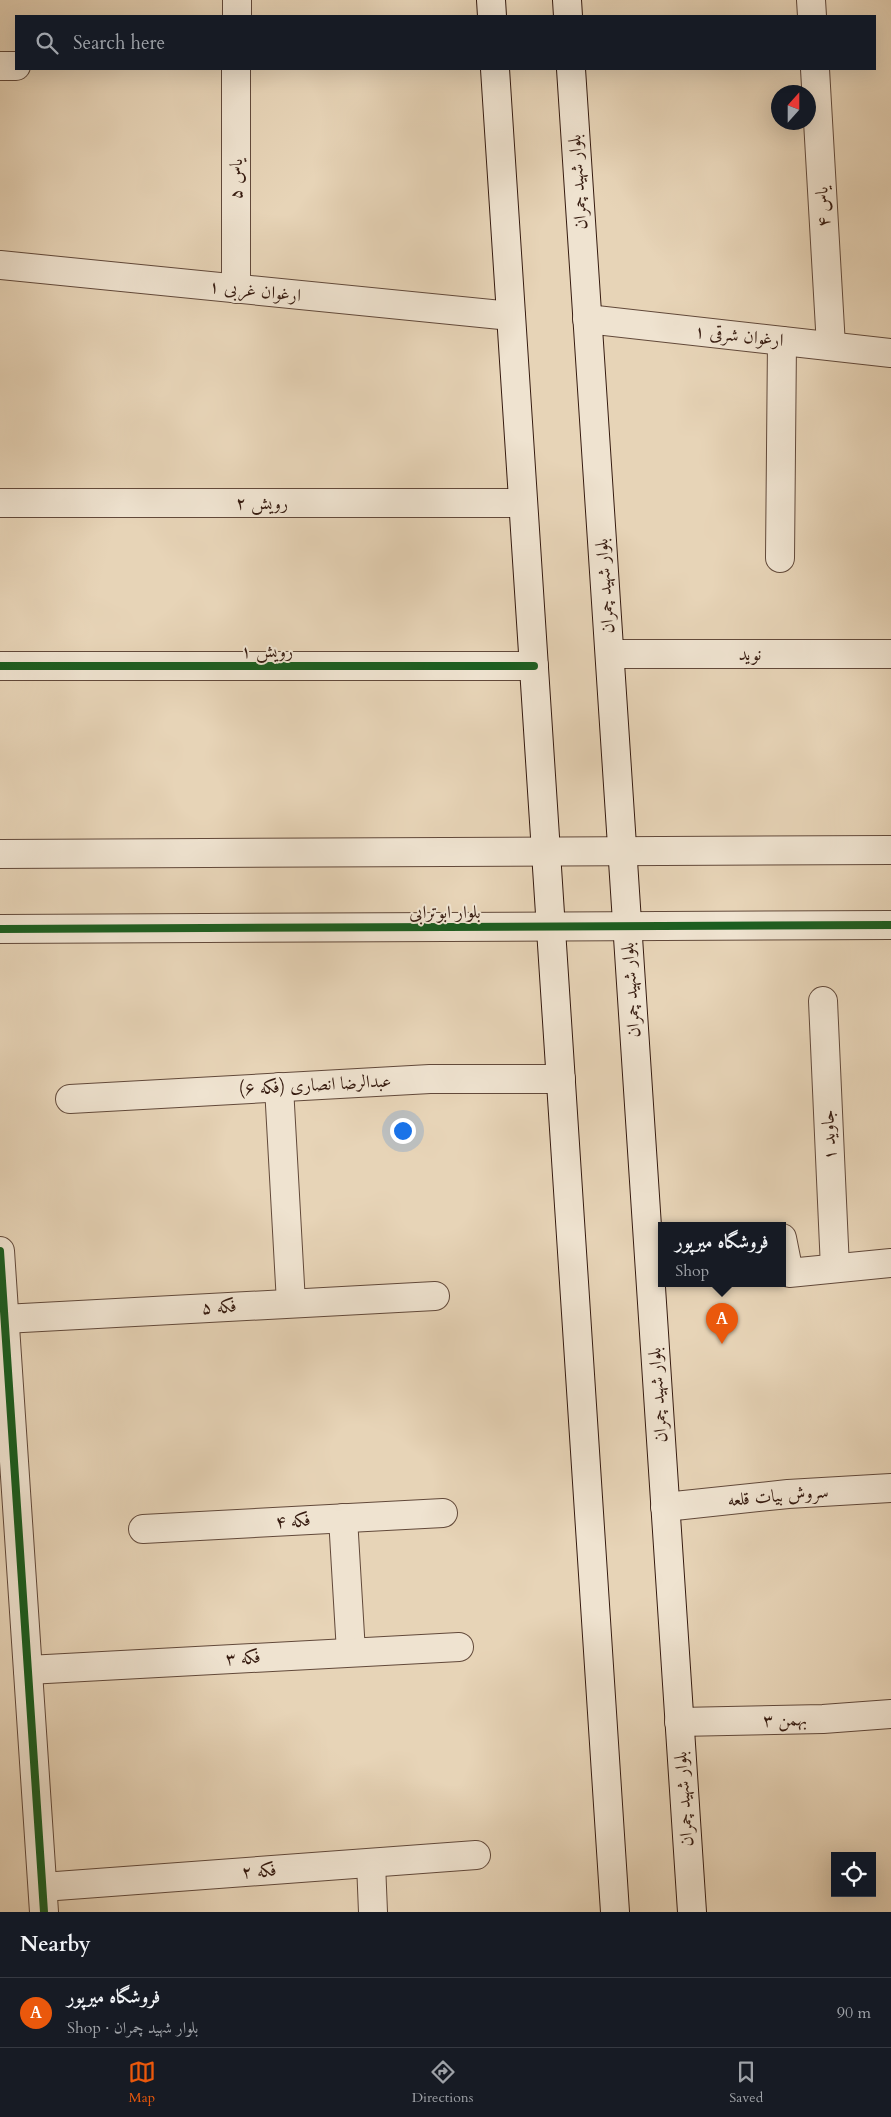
<!DOCTYPE html>
<html lang="en">
<head>
<meta charset="utf-8">
<style>
  :root { --surface:#171b24; --page:#20242c; --text:#f1f3f6; --muted:#9ea1a6; --line:#363941; --accent:#ea580c }
  body { margin:0; font-family:Cardo,Amiri,serif; background:var(--page); color:var(--text) }
  .controls { position:absolute; right:15px; bottom:15px; display:grid; overflow:hidden; border-radius:0px; box-shadow:0 5px 20px #0002 }
  .controls button { width:45px; height:45px; display:grid; place-items:center; padding:0; border:0; border-bottom:1px solid var(--line); background:var(--surface); color:var(--text); font:25px sans-serif }
  .compass { position:absolute; left:771px; top:85px; width:45px; height:45px; border-radius:50%; background:var(--surface); box-shadow:0 5px 20px #0002; rotate:21deg }
  .you { position:absolute; left:402px; top:1130px; width:18px; height:18px; margin:-12px; border:4px solid #fff; border-radius:50%; background:#1a73e8; box-shadow:0 0 0 8px #1a73e833 }
  .badge { display:grid; place-items:center; width:32px; height:32px; border-radius:50%; background:var(--accent); color:#fff; font-size:16px; font-weight:700 }
  .pin { position:absolute; translate:-50% -41px; filter:drop-shadow(0 1px 2px #0008) }
  .pin::after { content:''; position:absolute; top:26px; width:18px; height:15px; background:inherit; clip-path:polygon(0 0,100% 0,50% 100%) }
  .popup { position:absolute; left:658px; top:1222px; width:128px; height:65px; box-sizing:border-box; display:grid; place-content:center; border-radius:0px; background:var(--surface); filter:drop-shadow(0 1px 4px #0005); font-size:16px; white-space:nowrap; color:var(--muted) }
  .popup b { font-size:19px; color:var(--text) }
  .popup::after { content:''; position:absolute; left:50%; top:100%; margin-left:-10px; border:10px solid transparent; border-top-color:var(--surface) }
  .list { margin:0; padding:0; list-style:none }
  h2 { display:flex; justify-content:space-between; align-items:center; height:65px; margin:0; padding:0 20px; font-size:21px }
  h2 small { font-size:16px; font-weight:400; color:var(--muted) }
  .list li { display:grid; grid-template-columns:32px 1fr auto; gap:15px; align-items:center; box-sizing:border-box; height:70px; padding:0 20px; border-top:1px solid var(--line) }
  .list b { display:block; font-size:19px; white-space:nowrap }
  .list p { margin:0; font-size:16px; white-space:nowrap; color:var(--muted) }
  .list em { font-size:16px; font-style:normal; color:var(--muted) }
  .icon { flex:none; width:28px; height:28px; fill:none; stroke:currentColor; stroke-width:2; stroke-linecap:round; stroke-linejoin:round }
  .map { position:relative; flex:none; width:891px; height:1912px; overflow:hidden }
  .search { position:absolute; background:var(--surface); box-shadow:0 5px 20px #0002; left:15px; right:15px; top:15px; height:55px; display:flex; align-items:center; gap:12px; box-sizing:border-box; padding:0 18px; border-radius:0px; color:var(--muted); font-size:19px }
  .sheet { height:135px; background:var(--surface) }
  nav { display:flex; justify-content:space-around; align-items:center; box-sizing:border-box; height:70px; border-top:1px solid var(--line); background:var(--surface); font-size:14px; color:var(--muted) }
  nav a { display:grid; justify-items:center; gap:2px }
  nav .on { color:var(--accent) }
  .map>svg:first-child { display:block }
  .lines { fill:none; stroke-linecap:round; stroke-linejoin:round }
  .minor-casing { stroke:#62493a; stroke-width:30 }
  .secondary-casing { stroke:#361b10; stroke-width:30 }
  .minor { stroke:#efe3d0; stroke-width:28 }
  .secondary { stroke:#efe3d0; stroke-width:28 }
  .cycleway-casing { stroke:#efe3d0; stroke-width:11 }
  .cycleway { stroke:#1b5e20; stroke-width:8 }
  .labels { text-anchor:middle; dominant-baseline:central; stroke-width:4; stroke-linejoin:round; paint-order:stroke }
  .street-label { font-size:18px; fill:#361b10; stroke:#efe3d0 }
</style>
</head>
<body>
<div class="map">
<svg width="891" height="1912" viewBox="0 0 891 1912">
  <rect width="100%" height="100%" fill="#e7d4b7"/>
  <filter id="stains"><feTurbulence type="fractalNoise" baseFrequency=".004" numOctaves="4"/><feColorMatrix values="0 0 0 0 .2 0 0 0 0 .09 0 0 0 0 .02 0 0 0 .5 -.17"/></filter>
  <radialGradient id="worn" r=".72"><stop offset=".6" stop-color="#630" stop-opacity="0"/><stop offset="1" stop-color="#630" stop-opacity=".3"/></radialGradient>
  <g class="lines">
    <defs>
      <g id="minor">
        <polyline points="811,0 812,16"/>
        <polyline points="237,16 237,0"/>
        <polyline points="0,66 16,66"/>
        <polyline points="815,69 831,346"/>
        <polyline points="0,265 511,316"/>
        <polyline points="236,289 236,69"/>
        <polyline points="587,319 891,353"/>
        <polyline points="0,503 523,503"/>
        <polyline points="780,558 782,341"/>
        <polyline points="610,654 891,654"/>
        <polyline points="0,666 534,666"/>
        <polyline points="0,854 891,850"/>
        <polyline points="0,929 891,925"/>
        <polyline points="823,1001 835,1268"/>
        <polyline points="279,1087 291,1303"/>
        <polyline points="70,1099 430,1079 561,1079"/>
        <polyline points="782,1238 789,1273 891,1263"/>
        <polyline points="0,1251 44,1912"/>
        <polyline points="4,1319 435,1296"/>
        <polyline points="665,1507 788,1494 891,1488"/>
        <polyline points="343,1518 351,1652"/>
        <polyline points="143,1529 443,1513"/>
        <polyline points="28,1670 459,1647"/>
        <polyline points="679,1722 823,1719 891,1714"/>
        <polyline points="371,1863 373,1912"/>
        <polyline points="43,1887 476,1855"/>
      </g>
      <g id="secondary">
        <polyline points="491,0 492,16"/>
        <polyline points="567,0 568,16"/>
        <polyline points="495,69 615,1912"/>
        <polyline points="571,69 692,1912"/>
      </g>
    </defs>
    <use href="#minor" class="minor-casing"/>
    <use href="#secondary" class="secondary-casing"/>
    <use href="#minor" class="minor"/>
    <use href="#secondary" class="secondary"/>
    <defs>
      <g id="cycleway">
        <polyline points="0,666 534,666"/>
        <polyline points="0,929 891,925"/>
        <polyline points="0,1251 44,1912"/>
      </g>
    </defs>
    <use href="#cycleway" class="cycleway-casing"/>
    <use href="#cycleway" class="cycleway"/>
  </g>
  <g class="labels">
    <g class="street-label">
      <text transform="translate(236 179) rotate(-90)">یاس ۵</text>
      <text transform="translate(578 182) rotate(-94)">بلوار شهید چمران</text>
      <text transform="translate(823 207) rotate(-93)">یاس ۴</text>
      <text transform="translate(255 291) rotate(6)">ارغوان غربی ۱</text>
      <text transform="translate(739 336) rotate(6)">ارغوان شرقی ۱</text>
      <text x="262" y="503">رویش ۲</text>
      <text transform="translate(605 586) rotate(-94)">بلوار شهید چمران</text>
      <text x="267" y="651">رویش ۱</text>
      <text x="750" y="654">نوید</text>
      <text x="445" y="912">بلوار ابوترابی</text>
      <text transform="translate(631 990) rotate(-94)">بلوار شهید چمران</text>
      <text transform="translate(315 1085) rotate(-3)">عبدالرضا انصاری (فکه ۶)</text>
      <text transform="translate(829 1135) rotate(-93)">جاوید ۱</text>
      <text transform="translate(219 1307) rotate(-3)">فکه ۵</text>
      <text transform="translate(658 1395) rotate(-94)">بلوار شهید چمران</text>
      <text transform="translate(778 1496) rotate(-5)">سروش بیات قلعه</text>
      <text transform="translate(293 1521) rotate(-3)">فکه ۴</text>
      <text transform="translate(243 1658) rotate(-3)">فکه ۳</text>
      <text transform="translate(785 1720) rotate(-1)">بهمن ۳</text>
      <text transform="translate(684 1799) rotate(-94)">بلوار شهید چمران</text>
      <text transform="translate(259 1871) rotate(-4)">فکه ۲</text>
    </g>
  </g>
  <rect width="100%" height="100%" filter="url(#stains)"/>
  <rect width="100%" height="100%" fill="url(#worn)"/>
</svg>
<div class="controls">
<button><svg class="icon" aria-label="locate" viewBox="0 0 24 24"><circle cx="12" cy="12" r="6"/><path d="M12 2v4M12 18v4M2 12h4M18 12h4"/></svg></button>
</div>
<svg class="compass" viewBox="-18 -18 36 36"><path d="M0-13l5 13h-10z" fill="#e53935"/><path d="M0 13l5-13h-10z" fill="#9ea1a6"/></svg>
<div class="you"></div>
<div class="pin badge" style="left:722px;top:1344px">A</div>
<div class="popup"><b>فروشگاه میرپور</b>Shop</div>
<div class="search"><svg class="icon" aria-label="search" viewBox="0 0 24 24"><circle cx="10" cy="10" r="6"/><path d="M15 15l6 6"/></svg>Search here</div>
</div>
<section class="sheet">
<h2>Nearby<small></small></h2>
<ul class="list">
<li><span class="badge">A</span><div><b>فروشگاه میرپور</b><p>Shop · بلوار شهید چمران</p></div><em>90 m</em></li>
</ul>
</section>
<nav>
<a class="on"><svg class="icon" aria-label="map" viewBox="0 0 24 24"><path d="M3 6l6-2 6 2 6-2v14l-6 2-6-2-6 2zM9 4v14M15 6v14"/></svg>Map</a>
<a><svg class="icon" aria-label="directions" viewBox="0 0 24 24"><path d="M12 3l9 9-9 9-9-9zM9 14v-3h6M13 9l2 2-2 2"/></svg>Directions</a>
<a><svg class="icon" aria-label="saved" viewBox="0 0 24 24"><path d="M7 4h10v16l-5-4-5 4z"/></svg>Saved</a>
</nav>
</body>
</html>
